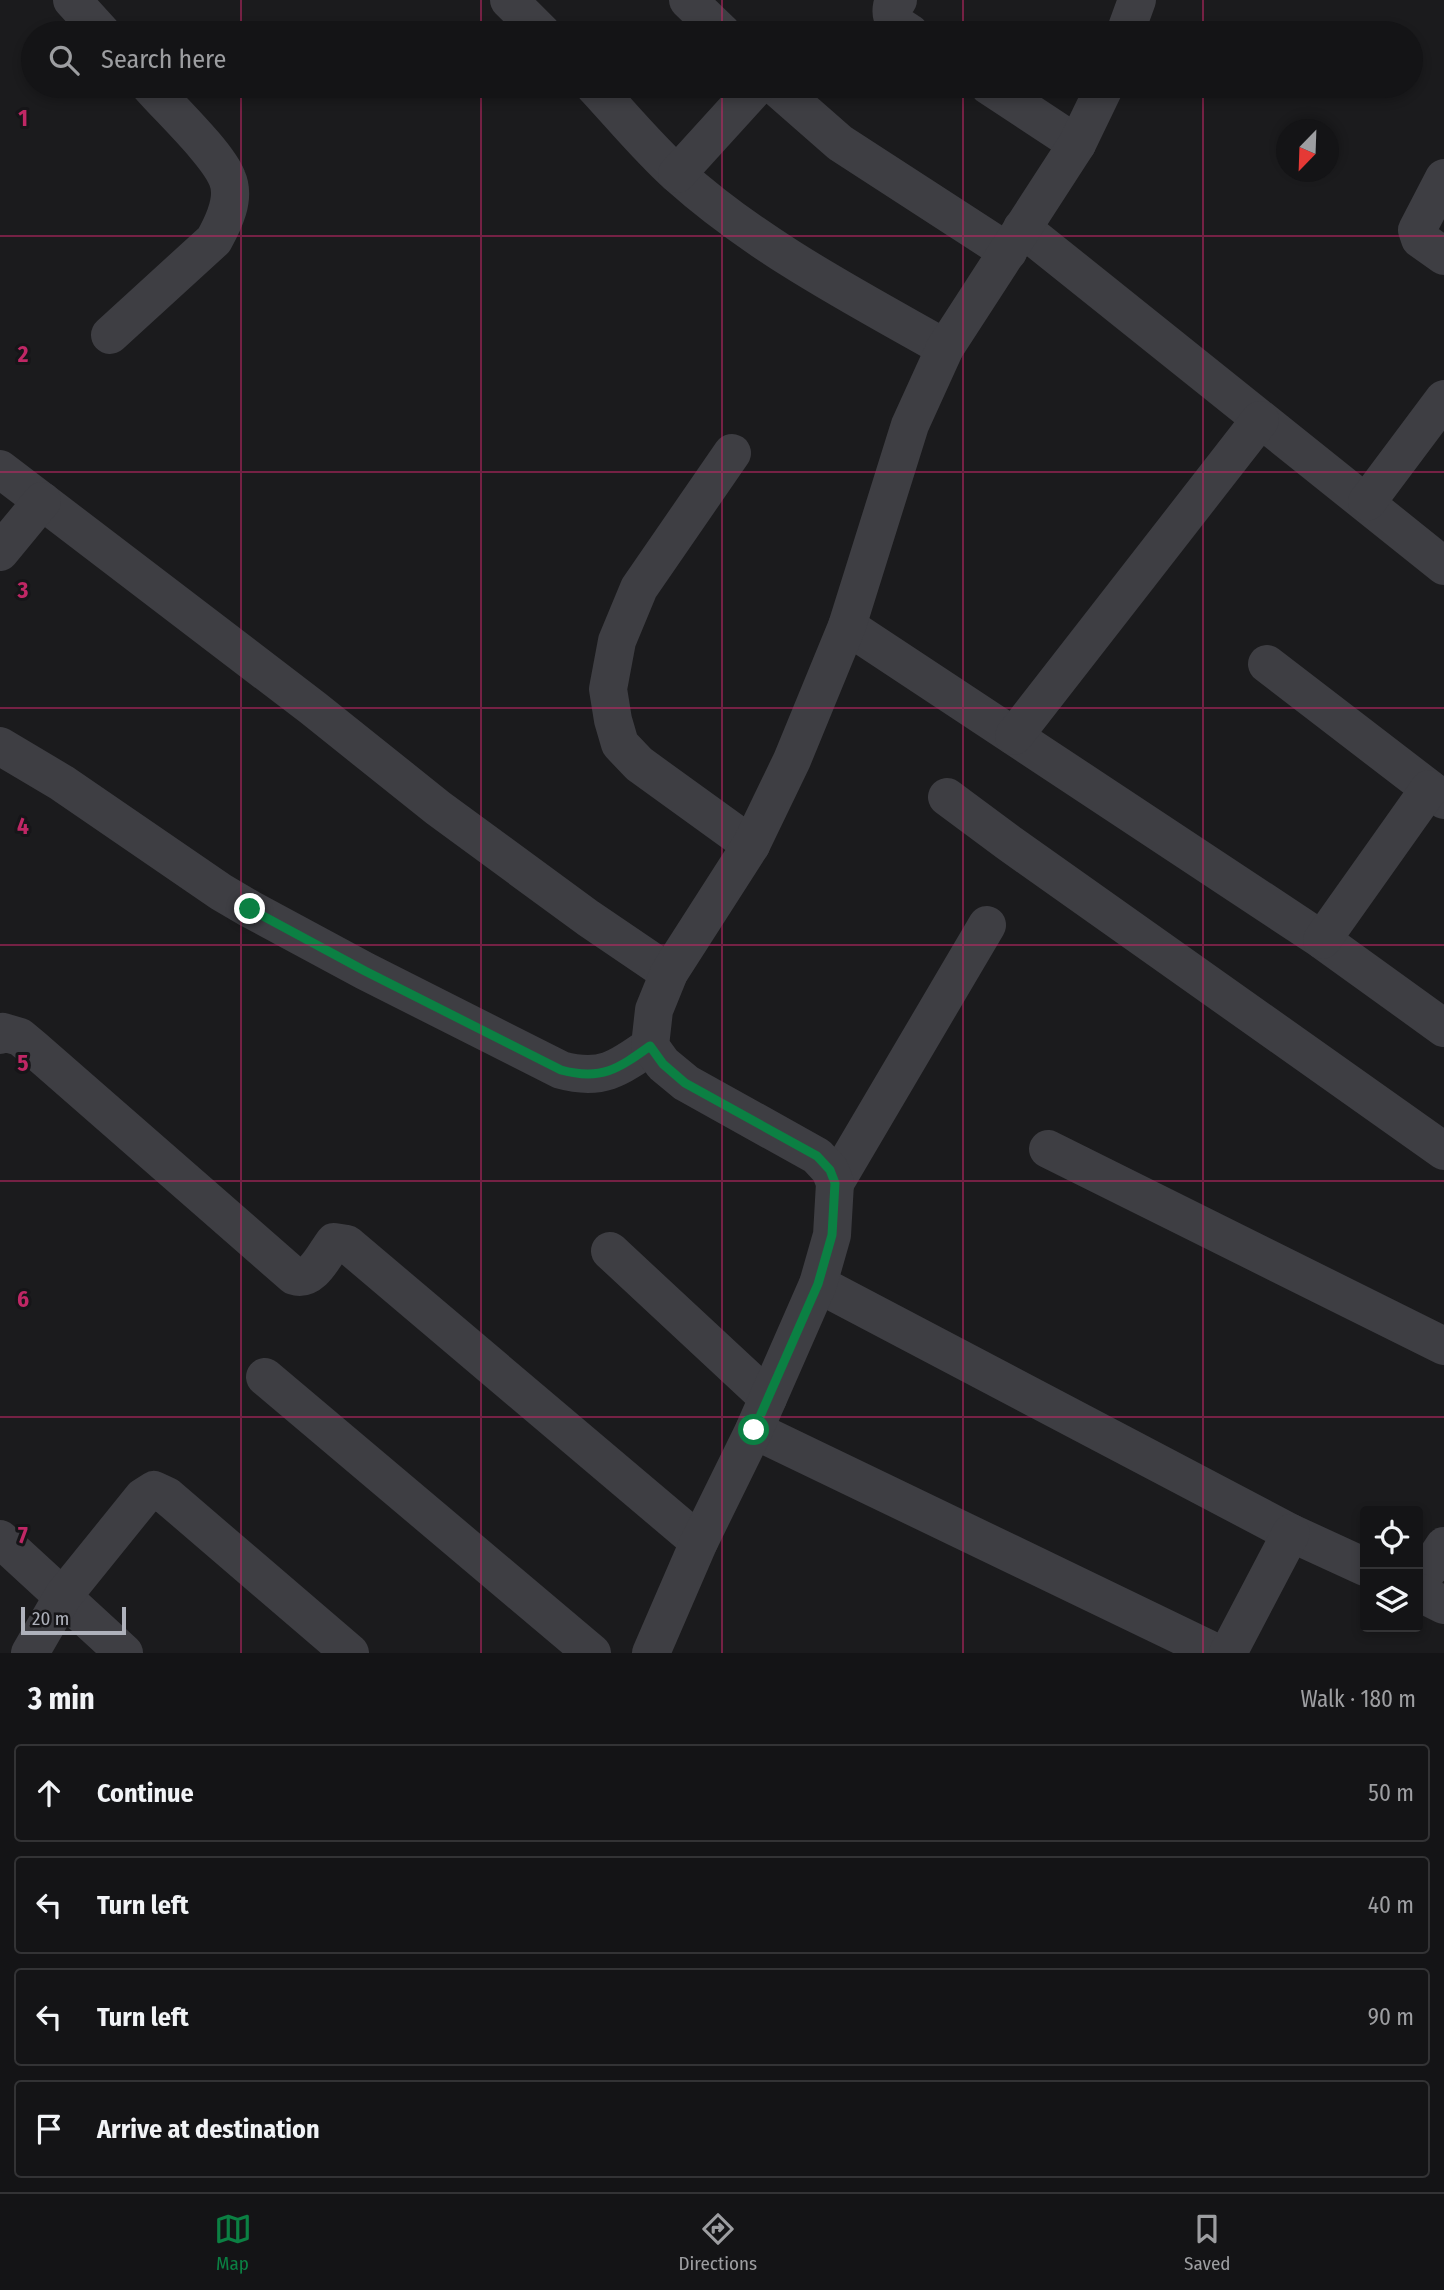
<!DOCTYPE html>
<html lang="en">
<head>
<meta charset="utf-8">
<style>
  :root { --surface:#141416; --page:#1d1d1f; --text:#f1f3f6; --muted:#9d9ea1; --line:#333335; --accent:#0b8043 }
  body { margin:0; font-family:"Fira Sans Condensed",sans-serif; background:var(--page); color:var(--text) }
  .controls { position:absolute; right:21px; bottom:21px; display:grid; overflow:hidden; border-radius:7px; box-shadow:0 4px 10px #0003 }
  .controls button { width:63px; height:63px; display:grid; place-items:center; padding:0; border:0; border-bottom:2px solid var(--line); background:var(--surface); color:var(--text); font:35px sans-serif }
  .compass { position:absolute; left:1276px; top:119px; width:63px; height:63px; border-radius:50%; background:var(--surface); box-shadow:0 4px 10px #0003; rotate:203deg }
  .scale { position:absolute; left:21px; bottom:18px; width:105px; box-sizing:border-box; padding-left:7px; border:4px solid #aeb1bb; border-top:0; font-size:19px; line-height:24px; white-space:nowrap; color:#aeb1bb; -webkit-text-stroke:5px #161518; paint-order:stroke }
  .stop { position:absolute; width:21px; height:21px; margin:-16px; border:5px solid #0b8043; border-radius:50%; background:#fff }
  .stop.end { background:#0b8043; border-color:#fff; box-shadow:0 2px 7px #0008 }
  .list { margin:0; padding:0; list-style:none }
  h2 { display:flex; justify-content:space-between; align-items:center; height:91px; margin:0; padding:0 28px; font-size:30px }
  h2 small { font-size:23px; font-weight:400; color:var(--muted) }
  .list li { display:grid; grid-template-columns:46px 1fr auto; gap:21px; align-items:center; box-sizing:border-box; height:98px; margin:0 14px 14px; padding:0 14px; border:2px solid var(--line); border-radius:7px }
  .list b { display:block; font-size:26px; white-space:nowrap }
  .list em { font-size:23px; font-style:normal; color:var(--muted) }
  .icon { flex:none; width:38px; height:38px; fill:none; stroke:currentColor; stroke-width:2; stroke-linecap:round; stroke-linejoin:round }
  .map { position:relative; flex:none; width:1444px; height:1653px; overflow:hidden }
  .search { position:absolute; background:var(--surface); box-shadow:0 4px 10px #0003; left:21px; right:21px; top:21px; height:77px; display:flex; align-items:center; gap:18px; box-sizing:border-box; padding:0 24px; border-radius:38px; color:var(--muted); font-size:26px }
  .sheet { height:539px; background:var(--surface) }
  nav { display:flex; justify-content:space-around; align-items:center; box-sizing:border-box; height:98px; border-top:2px solid var(--line); background:var(--surface); font-size:19px; color:var(--muted) }
  nav a { display:grid; justify-items:center; gap:4px }
  nav .on { color:var(--accent) }
  .map>svg:first-child { display:block }
  .lines { fill:none; stroke-linecap:round; stroke-linejoin:round }
  .minor { stroke:#3e3e43; stroke-width:38 }
  .route { stroke:#0b8043; stroke-width:9 }
  .grid { fill:none; stroke:#c02765; stroke-width:2; stroke-opacity:0.55 }
  .grid-label { font-size:23px; text-anchor:middle; font-weight:bold; fill:#c02765; stroke:#161518; stroke-width:6; stroke-linejoin:round; paint-order:stroke }
</style>
</head>
<body>
<div class="map">
<svg width="1444" height="1653" viewBox="0 0 1444 1653">
  <rect width="100%" height="100%" fill="#1b1b1d"/>
  <g class="lines">
    <g class="minor">
      <polyline points="72,0 102,33"/>
      <polyline points="509,0 542,33"/>
      <polyline points="688,0 722,33"/>
      <path d="M898,0L892,6C889,21 899,26 910,33"/>
      <polyline points="1125,33 1137,0"/>
      <path d="M594,86C621,115 648,148 678,175C757,246 853,296 945,348"/>
      <polyline points="775,86 840,143 1008,252"/>
      <polyline points="989,86 1077,144"/>
      <polyline points="677,174 757,86"/>
      <polyline points="1444,178 1417,230 1420,239 1444,256"/>
      <polyline points="1022,228 1444,566"/>
      <path d="M110,335L214,240C224,222 236,198 227,178C217,153 169,108 150,86"/>
      <polyline points="732,453 639,588 617,641 608,689 613,720 620,744 639,764 751,845"/>
      <polyline points="0,469 313,708 438,808 588,918 669,973"/>
      <polyline points="1367,502 1444,399"/>
      <polyline points="0,552 42,501"/>
      <polyline points="847,626 1322,940 1444,1028"/>
      <polyline points="1267,664 1444,800"/>
      <polyline points="1014,736 1260,420"/>
      <path d="M0,746L62,783L221,892L250,909L365,971L561,1070C601,1081 618,1069 650,1046"/>
      <polyline points="947,797 1009,843 1444,1151"/>
      <polyline points="1322,940 1429,789"/>
      <path d="M0,1035L3,1032L20,1037L32,1047L294,1276C313,1282 324,1255 334,1242L347,1244L699,1542"/>
      <polyline points="1048,1149 1444,1346"/>
      <polyline points="835,1183 987,925"/>
      <polyline points="610,1251 768,1398"/>
      <polyline points="818,1284 1291,1533 1365,1567"/>
      <polyline points="265,1377 592,1653"/>
      <polyline points="754,1430 1217,1653"/>
      <polyline points="0,1539 124,1653"/>
      <polyline points="1418,1585 1444,1546"/>
      <polyline points="1418,1592 1444,1605"/>
      <polyline points="30,1653 63,1596 143,1497 154,1490 167,1496 350,1653"/>
      <polyline points="651,1653 699,1542 754,1430 818,1284 832,1235 835,1183 830,1170 817,1156 686,1083 663,1064 650,1046 654,1010 669,973 751,845 792,760 847,626 910,425 945,348 1077,144 1105,86"/>
      <polyline points="1228,1653 1291,1533"/>
    </g>
  </g>
  <g class="lines">
    <path class="route" d="M250,909L365,971L561,1070C601,1081 618,1069 650,1046L663,1064L685,1083L817,1156L830,1170L835,1183L832,1235L818,1284L754,1430"/>
  </g>
  <path class="grid" d="M241,0V33M481,0V33M722,0V33M963,0V33M1203,0V33M241,86V1653M481,86V1653M722,86V1653M963,86V1653M1203,86V1653M0,236H1444M0,472H1444M0,708H1444M0,945H1444M0,1181H1444M0,1417H1444"/>
  <g class="grid-label">
    <text x="23" y="126">1</text>
    <text x="23" y="362">2</text>
    <text x="23" y="598">3</text>
    <text x="23" y="834">4</text>
    <text x="23" y="1071">5</text>
    <text x="23" y="1307">6</text>
    <text x="23" y="1543">7</text>
  </g>
</svg>
<div class="controls">
<button><svg class="icon" aria-label="locate" viewBox="0 0 24 24"><circle cx="12" cy="12" r="6"/><path d="M12 2v4M12 18v4M2 12h4M18 12h4"/></svg></button>
<button><svg class="icon" aria-label="layers" viewBox="0 0 24 24"><path d="M12 4l9 5-9 5-9-5zM3 14l9 5 9-5"/></svg></button>
</div>
<svg class="compass" viewBox="-18 -18 36 36"><path d="M0-13l5 13h-10z" fill="#e53935"/><path d="M0 13l5-13h-10z" fill="#9d9ea1"/></svg>
<div class="scale">20 m</div>
<div class="stop" style="left:754px;top:1430px"></div>
<div class="stop end" style="left:250px;top:909px"></div>
<div class="search"><svg class="icon" aria-label="search" viewBox="0 0 24 24"><circle cx="10" cy="10" r="6"/><path d="M15 15l6 6"/></svg>Search here</div>
</div>
<section class="sheet">
<h2>3 min<small>Walk · 180 m</small></h2>
<ul class="list">
<li><svg class="icon" aria-label="ahead" viewBox="0 0 24 24"><path d="M12 20V5M6 11l6-6 6 6"/></svg><div><b>Continue</b></div><em>50 m</em></li>
<li><svg class="icon" aria-label="left" viewBox="0 0 24 24"><path d="M17 20v-9H6M10 6l-5 5 5 5"/></svg><div><b>Turn left</b></div><em>40 m</em></li>
<li><svg class="icon" aria-label="left" viewBox="0 0 24 24"><path d="M17 20v-9H6M10 6l-5 5 5 5"/></svg><div><b>Turn left</b></div><em>90 m</em></li>
<li><svg class="icon" aria-label="arrive" viewBox="0 0 24 24"><path d="M6 21V4h12l-3 4 3 4H6"/></svg><div><b>Arrive at destination</b></div></li>
</ul>
</section>
<nav>
<a class="on"><svg class="icon" aria-label="map" viewBox="0 0 24 24"><path d="M3 6l6-2 6 2 6-2v14l-6 2-6-2-6 2zM9 4v14M15 6v14"/></svg>Map</a>
<a><svg class="icon" aria-label="directions" viewBox="0 0 24 24"><path d="M12 3l9 9-9 9-9-9zM9 14v-3h6M13 9l2 2-2 2"/></svg>Directions</a>
<a><svg class="icon" aria-label="saved" viewBox="0 0 24 24"><path d="M7 4h10v16l-5-4-5 4z"/></svg>Saved</a>
</nav>
</body>
</html>
